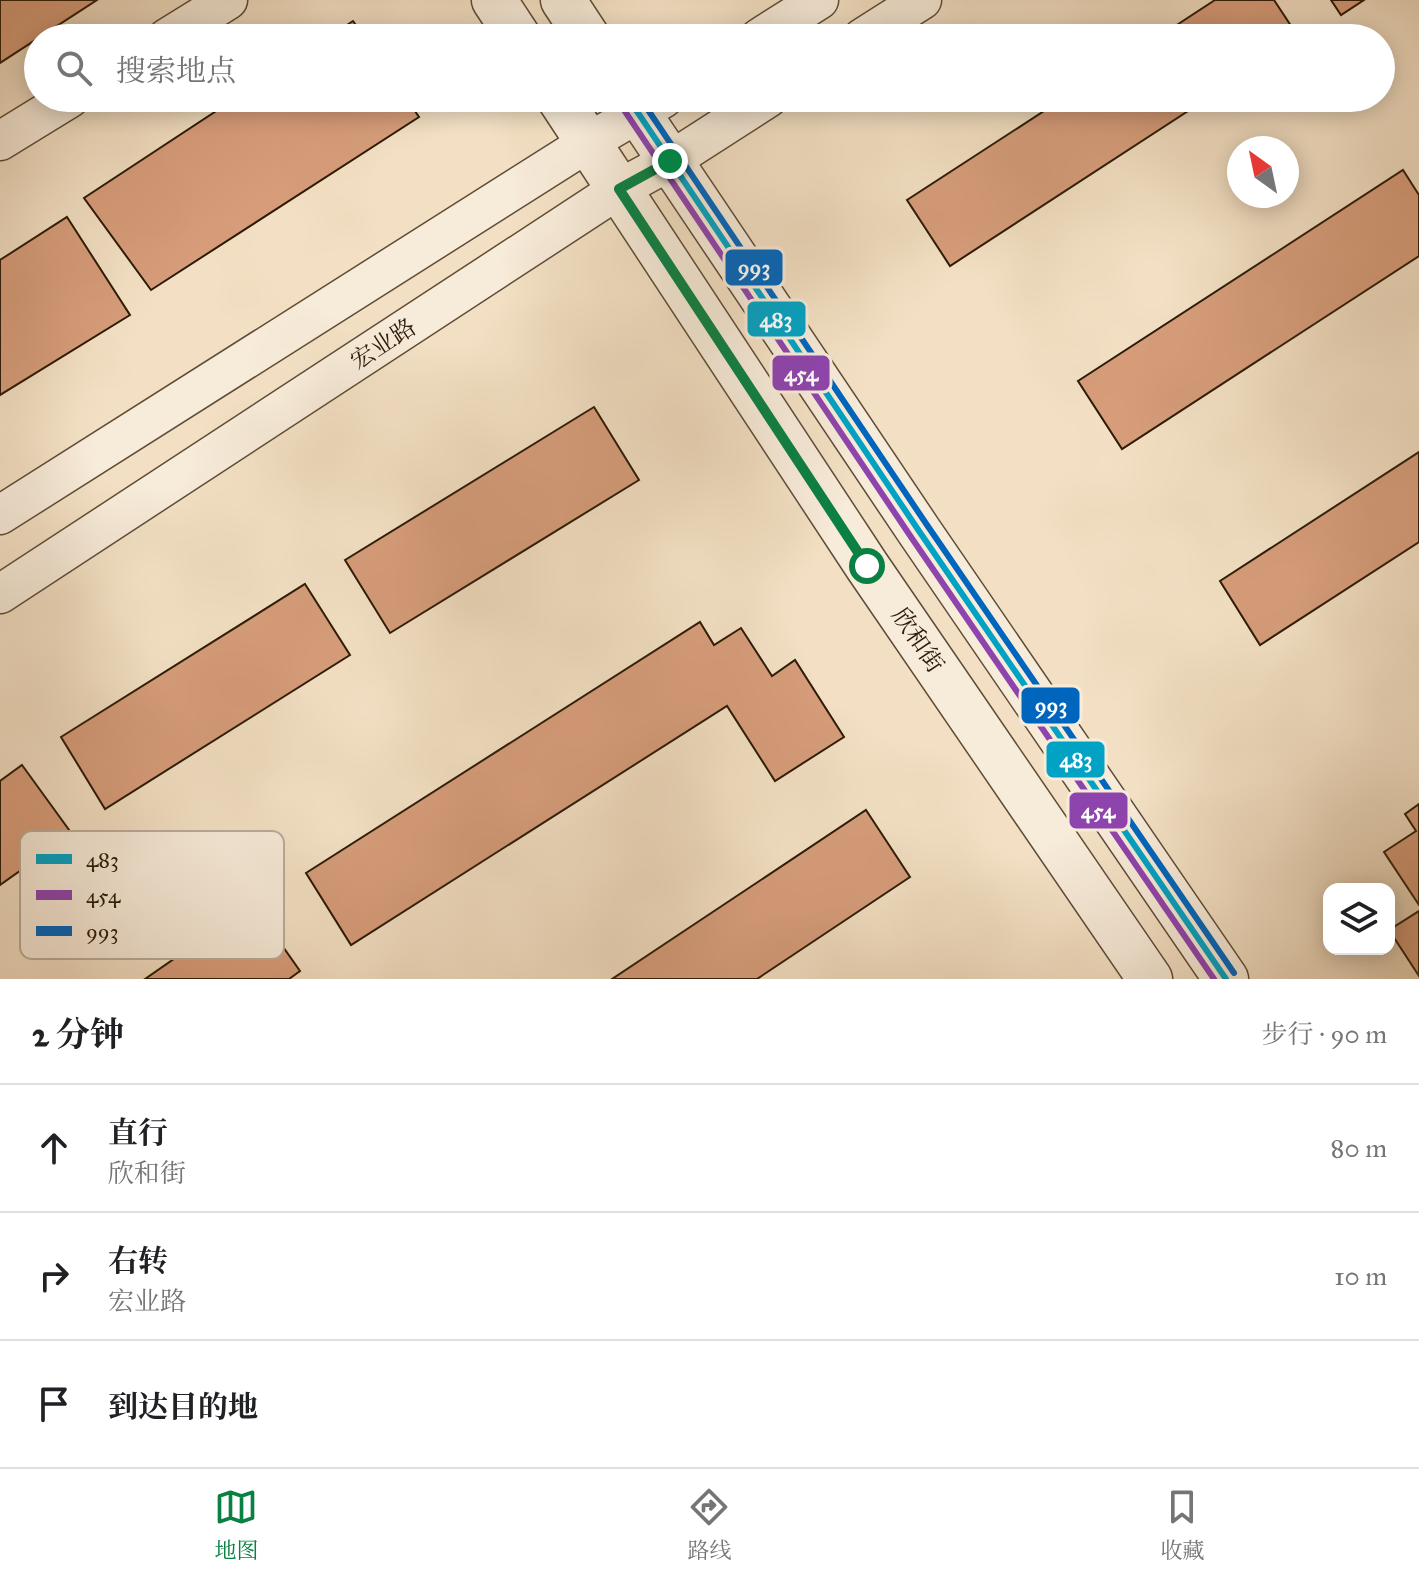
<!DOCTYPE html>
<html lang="zh">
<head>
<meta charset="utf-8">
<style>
  :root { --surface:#fff; --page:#f6f6f6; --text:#202124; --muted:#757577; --line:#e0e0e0; --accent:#0b8043 }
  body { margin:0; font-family:"IM FELL Great Primer","Noto Serif SC",serif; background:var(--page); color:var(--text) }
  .controls { position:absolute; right:24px; bottom:24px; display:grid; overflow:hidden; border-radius:16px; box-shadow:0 4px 20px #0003 }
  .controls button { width:72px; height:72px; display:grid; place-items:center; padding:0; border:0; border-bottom:2px solid var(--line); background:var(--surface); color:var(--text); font:40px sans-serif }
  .compass { position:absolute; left:1227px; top:136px; width:72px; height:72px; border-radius:50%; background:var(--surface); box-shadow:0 4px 20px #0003; rotate:327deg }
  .stop { position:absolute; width:24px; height:24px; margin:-18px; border:6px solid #0b8043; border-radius:50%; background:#fff }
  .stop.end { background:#0b8043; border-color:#fff; box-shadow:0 2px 8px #0008 }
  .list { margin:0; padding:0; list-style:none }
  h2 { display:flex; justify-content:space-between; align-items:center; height:104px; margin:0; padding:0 32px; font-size:34px }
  h2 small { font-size:26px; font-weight:400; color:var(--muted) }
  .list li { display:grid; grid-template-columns:52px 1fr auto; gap:24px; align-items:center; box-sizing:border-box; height:128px; padding:0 32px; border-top:2px solid var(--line) }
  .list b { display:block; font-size:30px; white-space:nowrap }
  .list p { margin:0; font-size:26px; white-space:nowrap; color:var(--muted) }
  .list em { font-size:26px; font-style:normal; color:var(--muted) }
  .icon { flex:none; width:44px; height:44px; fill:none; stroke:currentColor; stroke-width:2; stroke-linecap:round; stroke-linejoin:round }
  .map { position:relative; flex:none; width:1419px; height:979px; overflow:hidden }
  .search { position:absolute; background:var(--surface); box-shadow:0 4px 20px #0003; left:24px; right:24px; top:24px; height:88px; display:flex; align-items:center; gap:20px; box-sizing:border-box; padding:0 28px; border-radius:44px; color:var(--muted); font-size:30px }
  .sheet { height:488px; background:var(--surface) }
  nav { display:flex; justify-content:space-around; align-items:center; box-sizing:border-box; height:112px; border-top:2px solid var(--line); background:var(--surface); font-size:22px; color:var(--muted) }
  nav a { display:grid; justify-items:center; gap:4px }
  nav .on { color:var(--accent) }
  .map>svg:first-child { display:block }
  .building { fill:#d79d7b; stroke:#2c1b06; stroke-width:2 }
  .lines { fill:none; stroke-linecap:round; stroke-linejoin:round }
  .minor-casing { stroke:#5e4c36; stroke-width:41 }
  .tertiary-casing { stroke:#5e4c36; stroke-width:47 }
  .minor { stroke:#f7ebd9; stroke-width:38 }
  .tertiary { stroke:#f7ebd9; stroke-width:44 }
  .bus-1-casing { stroke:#f7ebd9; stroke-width:12 }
  .bus-2-casing { stroke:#f7ebd9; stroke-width:12 }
  .bus-3-casing { stroke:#f7ebd9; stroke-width:12 }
  .bus-1 { stroke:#02a2c4; stroke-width:6 }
  .bus-2 { stroke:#8e44ad; stroke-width:6 }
  .bus-3 { stroke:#0065bd; stroke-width:6 }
  .route { stroke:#0b8043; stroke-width:10 }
  .labels { text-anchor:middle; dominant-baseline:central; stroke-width:6; stroke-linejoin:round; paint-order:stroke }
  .street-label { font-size:24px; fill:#2c1b06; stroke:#f7ebd9 }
  .key { fill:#f7ebd9; stroke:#baad9a; stroke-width:2 }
  .key-label { font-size:22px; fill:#2c1b06 }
  .line-badge { stroke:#f7ebd9; stroke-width:3 }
  .badge-label { font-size:22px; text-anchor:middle; font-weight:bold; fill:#fff }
</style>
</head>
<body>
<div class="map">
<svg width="1419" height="979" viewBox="0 0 1419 979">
  <rect width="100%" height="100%" fill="#f3e0c4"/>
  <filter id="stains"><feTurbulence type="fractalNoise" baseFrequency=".0025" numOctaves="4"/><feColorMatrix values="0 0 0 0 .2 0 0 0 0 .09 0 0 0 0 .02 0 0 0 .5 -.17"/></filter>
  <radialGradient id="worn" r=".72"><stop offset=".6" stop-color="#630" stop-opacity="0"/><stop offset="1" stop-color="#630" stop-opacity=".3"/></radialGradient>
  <g class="building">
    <polygon points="0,0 97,0 0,63"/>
    <polygon points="1215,0 1274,0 1299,38 1157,38"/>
    <polygon points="1331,0 1364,0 1341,15"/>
    <polygon points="353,21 365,38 327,38"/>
    <polygon points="236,98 406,98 419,117 151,290 84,198"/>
    <polygon points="1064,98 1208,98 950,266 907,200"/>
    <polygon points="1403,170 1419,195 1419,256 1122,449 1078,381"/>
    <polygon points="67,217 130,315 0,395 0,260"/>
    <polygon points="594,407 639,480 390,633 345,560"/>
    <polygon points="1419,452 1419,542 1260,645 1220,581"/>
    <polygon points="305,584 350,655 105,809 61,737"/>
    <polygon points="700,622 714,645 741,628 772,676 795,660 844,737 775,781 727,706 351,945 306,873"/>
    <polygon points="22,765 72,834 0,885 0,781"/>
    <polygon points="1419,804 1419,905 1384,852 1416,831 1405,814"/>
    <polygon points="866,810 910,877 757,979 612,979"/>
    <polygon points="253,904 300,971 289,979 145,979"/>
    <polygon points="1419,911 1419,976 1389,930"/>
  </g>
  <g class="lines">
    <defs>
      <g id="minor">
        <polyline points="167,38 228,0"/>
        <polyline points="759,38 819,0"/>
        <polyline points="862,38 922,0"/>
        <polyline points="0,141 70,98"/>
        <polyline points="0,515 589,142 664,98"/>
        <polyline points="0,594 619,189 670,161 768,98"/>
      </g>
      <g id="tertiary">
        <polyline points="494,0 519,38"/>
        <polyline points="563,0 588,38"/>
        <polyline points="559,98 867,566 1150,979"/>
        <polyline points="628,98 919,531 1226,979"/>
      </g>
    </defs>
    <use href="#minor" class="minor-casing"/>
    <use href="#tertiary" class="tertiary-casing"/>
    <use href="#minor" class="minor"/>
    <use href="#tertiary" class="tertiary"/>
    <defs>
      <polyline id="bus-1" points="628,98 919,531 1226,979"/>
      <polyline id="bus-2" points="620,104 911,537 1214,979"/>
      <polyline id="bus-3" points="640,98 927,525 1234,973"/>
    </defs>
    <use href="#bus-1" class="bus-1-casing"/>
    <use href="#bus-2" class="bus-2-casing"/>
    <use href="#bus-3" class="bus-3-casing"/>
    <use href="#bus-1" class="bus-1"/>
    <use href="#bus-2" class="bus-2"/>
    <use href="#bus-3" class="bus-3"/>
  </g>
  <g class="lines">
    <polyline class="route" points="670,161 619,189 867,566"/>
  </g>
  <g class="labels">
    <g class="street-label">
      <text transform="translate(383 344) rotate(-33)">宏业路</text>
      <text transform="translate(918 640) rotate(56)">欣和街</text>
    </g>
  </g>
  <rect x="20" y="831" width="264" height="128" rx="12" class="key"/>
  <rect x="36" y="854" width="36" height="10" fill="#02a2c4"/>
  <rect x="36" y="890" width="36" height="10" fill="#8e44ad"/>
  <rect x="36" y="926" width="36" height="10" fill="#0065bd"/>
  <g class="key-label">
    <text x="86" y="867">483</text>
    <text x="86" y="903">454</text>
    <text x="86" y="939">993</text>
  </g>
  <g class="line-badge">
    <rect x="724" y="248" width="60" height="39" rx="8" fill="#0065bd"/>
    <rect x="746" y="300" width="61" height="38" rx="8" fill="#02a2c4"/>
    <rect x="771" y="354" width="60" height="38" rx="8" fill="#8e44ad"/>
    <rect x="1020" y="686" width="61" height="39" rx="8" fill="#0065bd"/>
    <rect x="1045" y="740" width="61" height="39" rx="8" fill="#02a2c4"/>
    <rect x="1068" y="791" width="61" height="39" rx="8" fill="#8e44ad"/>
  </g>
  <g class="badge-label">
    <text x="754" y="275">993</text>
    <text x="776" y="327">483</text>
    <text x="801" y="381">454</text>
    <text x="1051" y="713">993</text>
    <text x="1076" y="767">483</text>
    <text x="1098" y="818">454</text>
  </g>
  <rect width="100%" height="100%" filter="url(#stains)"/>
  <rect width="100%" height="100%" fill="url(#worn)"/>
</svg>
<div class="controls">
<button><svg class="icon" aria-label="layers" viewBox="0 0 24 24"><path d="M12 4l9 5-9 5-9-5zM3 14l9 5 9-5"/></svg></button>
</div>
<svg class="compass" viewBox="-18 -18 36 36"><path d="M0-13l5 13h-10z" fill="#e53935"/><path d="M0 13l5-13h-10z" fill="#757577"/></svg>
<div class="stop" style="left:867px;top:566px"></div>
<div class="stop end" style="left:670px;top:161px"></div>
<div class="search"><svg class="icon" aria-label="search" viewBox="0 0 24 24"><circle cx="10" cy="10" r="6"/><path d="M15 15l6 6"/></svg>搜索地点</div>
</div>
<section class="sheet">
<h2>2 分钟<small>步行 · 90 m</small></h2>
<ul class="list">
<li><svg class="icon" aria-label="ahead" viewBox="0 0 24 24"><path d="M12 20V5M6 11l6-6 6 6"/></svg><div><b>直行</b><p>欣和街</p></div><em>80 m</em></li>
<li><svg class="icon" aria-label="right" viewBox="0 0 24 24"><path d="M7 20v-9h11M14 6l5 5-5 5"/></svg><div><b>右转</b><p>宏业路</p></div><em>10 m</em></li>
<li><svg class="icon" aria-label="arrive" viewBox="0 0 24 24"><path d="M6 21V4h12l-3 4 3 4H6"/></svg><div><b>到达目的地</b></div></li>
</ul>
</section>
<nav>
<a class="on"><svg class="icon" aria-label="map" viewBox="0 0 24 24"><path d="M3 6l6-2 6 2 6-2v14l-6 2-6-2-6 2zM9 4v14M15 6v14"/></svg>地图</a>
<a><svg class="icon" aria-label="directions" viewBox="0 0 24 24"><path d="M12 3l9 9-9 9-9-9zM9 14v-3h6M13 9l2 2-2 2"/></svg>路线</a>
<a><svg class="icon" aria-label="saved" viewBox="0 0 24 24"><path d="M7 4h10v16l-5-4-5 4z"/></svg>收藏</a>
</nav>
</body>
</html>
